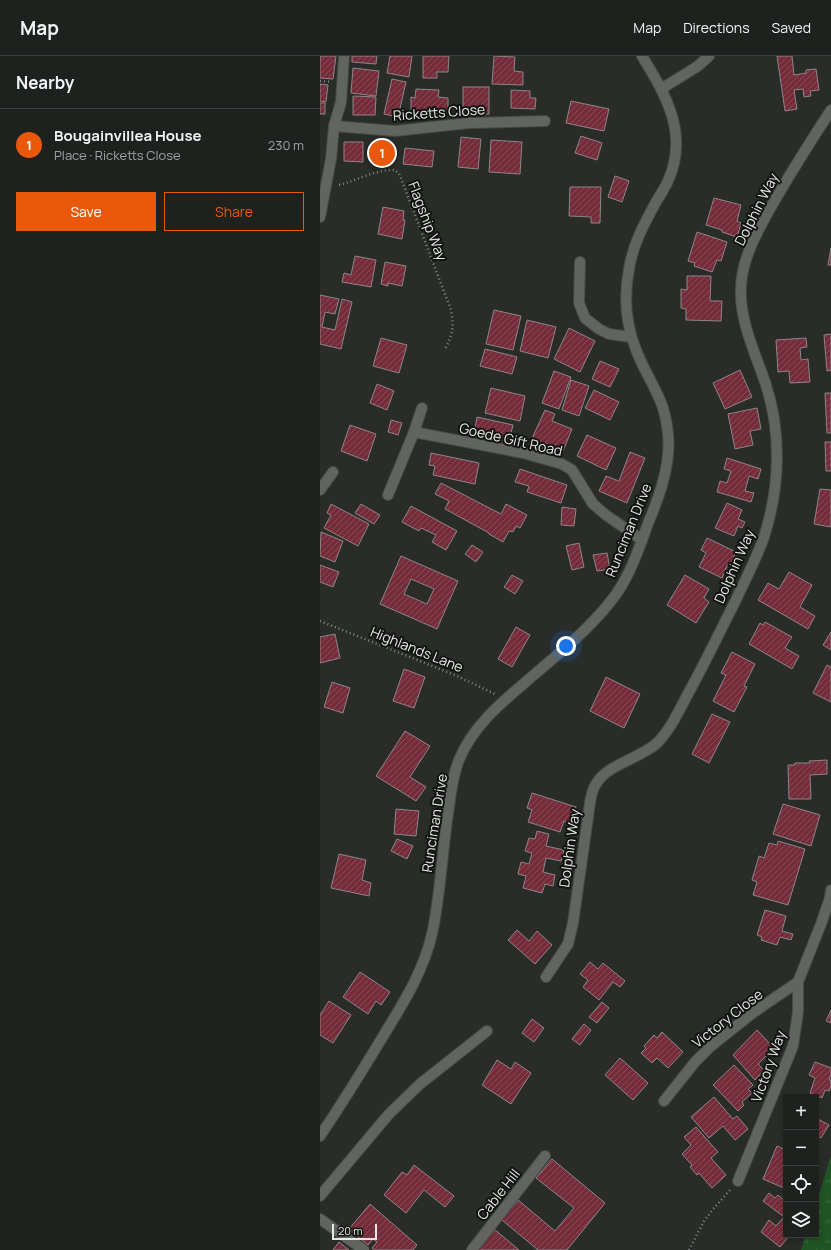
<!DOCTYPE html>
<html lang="en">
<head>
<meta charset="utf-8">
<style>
  :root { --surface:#1f211f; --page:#2c2e2c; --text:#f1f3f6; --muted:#a1a3a4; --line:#3c3e3d; --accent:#ea580c }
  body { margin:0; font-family:Manrope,sans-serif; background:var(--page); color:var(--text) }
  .controls { position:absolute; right:12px; bottom:12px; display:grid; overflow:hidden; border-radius:0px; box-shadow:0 2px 6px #0003 }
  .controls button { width:36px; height:36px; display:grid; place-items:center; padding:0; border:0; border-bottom:1px solid var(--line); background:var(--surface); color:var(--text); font:20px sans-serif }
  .scale { position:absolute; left:12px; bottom:10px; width:45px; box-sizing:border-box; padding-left:4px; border:2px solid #e6e8e6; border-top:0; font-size:11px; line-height:14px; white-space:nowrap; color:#e6e8e6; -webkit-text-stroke:3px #121412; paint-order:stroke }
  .you { position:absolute; left:246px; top:590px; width:14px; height:14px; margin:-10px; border:3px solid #fff; border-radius:50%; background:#1a73e8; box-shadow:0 0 0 6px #1a73e833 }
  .badge { display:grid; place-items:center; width:26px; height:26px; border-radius:50%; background:var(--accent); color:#fff; font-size:13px; font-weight:700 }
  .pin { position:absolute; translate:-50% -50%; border:2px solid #fff; box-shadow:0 1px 4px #0006 }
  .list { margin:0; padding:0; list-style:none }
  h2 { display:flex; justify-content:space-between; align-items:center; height:52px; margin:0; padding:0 16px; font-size:17px }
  h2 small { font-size:13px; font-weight:400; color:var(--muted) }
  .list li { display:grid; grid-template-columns:26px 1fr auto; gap:12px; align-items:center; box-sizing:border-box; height:72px; padding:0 16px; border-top:1px solid var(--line) }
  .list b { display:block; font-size:15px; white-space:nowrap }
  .list p { margin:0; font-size:13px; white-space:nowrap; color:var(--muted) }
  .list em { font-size:13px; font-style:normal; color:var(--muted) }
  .actions { display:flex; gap:8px; padding:12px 16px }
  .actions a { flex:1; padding:9px 0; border:1px solid var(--accent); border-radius:0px; text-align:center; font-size:14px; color:var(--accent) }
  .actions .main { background:var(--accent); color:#fff }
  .icon { flex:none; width:22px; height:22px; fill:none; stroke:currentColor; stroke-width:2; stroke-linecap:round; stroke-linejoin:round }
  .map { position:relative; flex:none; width:511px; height:1194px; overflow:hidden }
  header { display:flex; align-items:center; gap:24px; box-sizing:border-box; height:56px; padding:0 20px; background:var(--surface); border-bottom:1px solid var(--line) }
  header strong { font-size:19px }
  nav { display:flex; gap:22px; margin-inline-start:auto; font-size:14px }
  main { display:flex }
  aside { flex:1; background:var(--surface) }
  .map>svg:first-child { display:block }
  .park { fill:url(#park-tufts) }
  .building { fill:url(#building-hatch); stroke:#8d8686; fill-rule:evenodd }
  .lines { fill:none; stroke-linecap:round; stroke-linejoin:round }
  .minor-casing { stroke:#474a47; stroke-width:12 }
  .path { stroke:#868886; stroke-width:2.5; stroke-dasharray:1 3; stroke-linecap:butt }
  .minor { stroke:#626462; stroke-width:10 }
  .labels { text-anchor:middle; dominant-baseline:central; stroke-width:4; stroke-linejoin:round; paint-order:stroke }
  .street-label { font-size:14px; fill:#e6e8e6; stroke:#121412 }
</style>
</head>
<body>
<header>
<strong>Map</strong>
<nav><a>Map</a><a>Directions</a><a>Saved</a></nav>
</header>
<main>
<aside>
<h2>Nearby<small></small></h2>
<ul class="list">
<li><span class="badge">1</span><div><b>Bougainvillea House</b><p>Place · Ricketts Close</p></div><em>230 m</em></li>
</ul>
<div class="actions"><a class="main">Save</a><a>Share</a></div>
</aside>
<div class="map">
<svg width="511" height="1194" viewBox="0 0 511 1194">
  <defs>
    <pattern id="park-tufts" width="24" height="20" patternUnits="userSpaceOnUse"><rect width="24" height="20" fill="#1f5424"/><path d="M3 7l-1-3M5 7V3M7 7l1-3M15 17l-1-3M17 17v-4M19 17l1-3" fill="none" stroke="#406d44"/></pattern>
    <pattern id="building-hatch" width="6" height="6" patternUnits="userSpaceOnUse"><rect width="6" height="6" fill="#752c3a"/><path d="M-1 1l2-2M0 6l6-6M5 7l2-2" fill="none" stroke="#894b56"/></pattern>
  </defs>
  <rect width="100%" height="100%" fill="#292c29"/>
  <polygon class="park" points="511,1100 511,1194 481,1194 486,1179 496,1179 496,1148"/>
  <g class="building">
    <polygon points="1,0 16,0 13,23 0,22 0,4"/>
    <polygon points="32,0 57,0 56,8 32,6"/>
    <polygon points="70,0 92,0 89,21 67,17"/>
    <polygon points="103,0 129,0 128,16 117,16 117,22 103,22"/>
    <polygon points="174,0 195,1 194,15 203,16 203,29 172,28"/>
    <polygon points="457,0 472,0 474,19 486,17 486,14 496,13 499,34 490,35 491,40 484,41 483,33 474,34 477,53 465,55"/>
    <polygon points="33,12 59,15 56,40 31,37"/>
    <polygon points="72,23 86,26 78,61 64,58"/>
    <polygon points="0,28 8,29 6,46 0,45"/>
    <rect x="143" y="31" width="26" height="27"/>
    <polygon points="96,33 119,34 118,41 128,42 128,57 118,57 118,62 91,60 91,41 95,42"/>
    <polygon points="191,34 210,35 210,42 216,42 215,53 191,52"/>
    <polygon points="33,40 56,41 55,59 33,59"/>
    <polygon points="251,45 289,53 284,75 246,67"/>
    <rect x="0" y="47" width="5" height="11"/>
    <polygon points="261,80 282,87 277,104 255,97"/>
    <polygon points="141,81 161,83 158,113 138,111"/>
    <polygon points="171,84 202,86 200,118 169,116"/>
    <polygon points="24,86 43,86 43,106 24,105"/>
    <polygon points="53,88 73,90 72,105 52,104"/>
    <polygon points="85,92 114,95 112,111 83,108"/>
    <polygon points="295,120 309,125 302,146 288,141"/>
    <polygon points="250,131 281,131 280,167 271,167 271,161 249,160"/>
    <polygon points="394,142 421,149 417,165 421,167 417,181 402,176 402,174 386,169"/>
    <polygon points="63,151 84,155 83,164 85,164 82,183 58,178"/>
    <polygon points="377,176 407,186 401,205 397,204 392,216 374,210 375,207 368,205"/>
    <polygon points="511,192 511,209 508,209"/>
    <polygon points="35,200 56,204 51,231 22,226 24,217 31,219"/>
    <polygon points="65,206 86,210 82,230 68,227 68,230 61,228"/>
    <polygon points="367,220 391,220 390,245 402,245 401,265 366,264 366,253 361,252 361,233 367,234"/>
    <polygon points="0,239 19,243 15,258 5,256 2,271 15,274 22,243 32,246 21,293 0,288"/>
    <polygon points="174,254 201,260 193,294 166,288"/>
    <polygon points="207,264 236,271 228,302 200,295"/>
    <polygon points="249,272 275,285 260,316 234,303"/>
    <polygon points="511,278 511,314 507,315 504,279"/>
    <polygon points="61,282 87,289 79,317 53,310"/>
    <polygon points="486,282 487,291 480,292 481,304 488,303 490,326 470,327 469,315 458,316 456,284"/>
    <polygon points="165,293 197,301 192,318 160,310"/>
    <polygon points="280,305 299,313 290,331 272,323"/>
    <polygon points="420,314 432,341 405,353 393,327"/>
    <polygon points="234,315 251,321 239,353 222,347"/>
    <polygon points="251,324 269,330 259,360 242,354"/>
    <polygon points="57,328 74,335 67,354 50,347"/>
    <polygon points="171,332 205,340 200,365 165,357"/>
    <polygon points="274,334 299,346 290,364 265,352"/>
    <polygon points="505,337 511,337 511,377 507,377"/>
    <polygon points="437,352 441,373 430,375 433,389 415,393 408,358"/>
    <polygon points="225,354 235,358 232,365 252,373 243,395 225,387 222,394 209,389"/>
    <polygon points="157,361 193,369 189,386 154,378"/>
    <polygon points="71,364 82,367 78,379 68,376"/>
    <polygon points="30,369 56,378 47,405 21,395"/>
    <polygon points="267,379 296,392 286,414 257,400"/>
    <polygon points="505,386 511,386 511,415 506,415"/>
    <polygon points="310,396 325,402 307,447 279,435 286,420 299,425"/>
    <polygon points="111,397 159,407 155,428 113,419 115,410 109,409"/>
    <polygon points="407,402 441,413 438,423 429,420 425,435 434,437 431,446 397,436 400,425 407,427 411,415 404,413"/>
    <polygon points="200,413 247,429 241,447 207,436 209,430 195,426"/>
    <polygon points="121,427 181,458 186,448 207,459 200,472 196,470 193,476 189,475 183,486 169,478 169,477 125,453 129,445 115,438"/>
    <polygon points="500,433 511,434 511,471 494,468"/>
    <polygon points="407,447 422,454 418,463 425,466 422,472 418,470 414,480 395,472"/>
    <polygon points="11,448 49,468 38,490 4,472 11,459 7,457"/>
    <polygon points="41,448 60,459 54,468 35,457"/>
    <polygon points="91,450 137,475 126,494 112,486 116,479 101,472 99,475 82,466"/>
    <polygon points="242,451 256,453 254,470 241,469"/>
    <polygon points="1,476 23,485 15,506 0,500"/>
    <polygon points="387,482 416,496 410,509 408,508 402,522 379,511 386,497 381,494"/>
    <polygon points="259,487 264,511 252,514 246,490"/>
    <polygon points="152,489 163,496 156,506 145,498"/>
    <polygon points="287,497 290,513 277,515 273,499"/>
    <path d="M81,500L138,525L117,573L60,548ZM91,523L114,533L107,548L84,538Z"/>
    <polygon points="0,509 19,516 13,531 0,526"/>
    <polygon points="469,516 492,529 480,551 495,560 488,573 438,544 448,527 459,533"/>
    <polygon points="192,519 203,525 195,538 184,531"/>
    <polygon points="365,519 389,533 384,542 389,546 376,567 347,549"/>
    <polygon points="445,566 472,581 465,592 479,600 472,613 429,588 440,567 443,569"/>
    <polygon points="196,571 210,579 192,611 178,603"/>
    <polygon points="511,576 511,594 503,589"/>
    <polygon points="15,578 20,602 0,607 0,581"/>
    <polygon points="412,596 435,608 424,630 427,631 414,656 393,645 406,619 401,617"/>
    <polygon points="507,609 511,611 511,646 493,637"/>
    <polygon points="84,613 105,621 94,652 73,645"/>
    <polygon points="286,621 320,638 304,672 270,655"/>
    <polygon points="12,626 30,632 23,657 4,651"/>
    <polygon points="392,658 410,666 389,707 372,698"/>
    <polygon points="85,675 110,690 90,721 106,731 96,745 56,720"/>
    <polygon points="507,704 507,718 490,719 491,743 469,743 468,709 475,709 475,707 490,707 489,705"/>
    <polygon points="212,737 256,751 251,768 244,765 240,776 208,766 212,754 207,752"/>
    <polygon points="463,748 500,759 491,790 453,778"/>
    <polygon points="76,753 99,755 96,780 74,778"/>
    <polygon points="217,775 229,778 226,790 244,794 241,805 226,802 223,816 235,819 233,830 225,828 222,837 203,832 206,820 198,818 201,806 209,808 212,797 205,795 209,782 215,783"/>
    <polygon points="77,783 93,790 87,803 71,795"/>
    <polygon points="458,785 485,793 468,849 433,839 437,826 432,824 439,800 444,802 449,787 457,789"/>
    <polygon points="19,798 46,804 42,824 51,827 49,840 11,832"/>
    <polygon points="445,854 466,860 462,875 473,878 471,884 460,881 457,889 441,884 442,881 437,879"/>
    <polygon points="197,874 209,885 217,875 232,889 215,908 188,884"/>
    <polygon points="270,906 278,913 283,907 305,925 300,931 293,926 279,944 263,931 268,924 260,918"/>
    <polygon points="40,916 70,936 61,949 56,945 48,958 23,941"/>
    <polygon points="9,945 31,959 13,987 0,979 0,959"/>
    <polygon points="282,946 289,952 277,967 269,961"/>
    <polygon points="511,954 511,967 506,965"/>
    <polygon points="212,963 224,972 214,986 202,977"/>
    <polygon points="264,968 271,974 260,989 252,983"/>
    <polygon points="437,974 454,992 438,1008 444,1014 435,1024 413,999"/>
    <polygon points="342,976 363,996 348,1012 337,1002 332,1007 321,997 326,992 324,990 334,979 337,982"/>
    <polygon points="300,1002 328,1027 313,1044 285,1019"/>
    <polygon points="177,1004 191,1013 195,1006 211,1017 191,1048 162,1029"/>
    <polygon points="495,1006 511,1012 511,1018 509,1024 511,1024 511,1029 509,1035 505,1034 502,1042 490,1037 495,1022 489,1019"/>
    <polygon points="414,1009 433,1029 428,1033 432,1037 422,1046 424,1049 418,1055 393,1029"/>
    <polygon points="394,1041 413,1063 417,1060 428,1073 415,1084 403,1070 389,1082 371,1061"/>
    <polygon points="496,1062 509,1069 501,1082 496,1079"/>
    <polygon points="376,1071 398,1096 391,1102 406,1119 392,1132 379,1117 377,1119 370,1111 372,1109 362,1098 371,1089 364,1081"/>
    <polygon points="457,1090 466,1094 466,1128 464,1132 443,1123"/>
    <polygon points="232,1103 285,1147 247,1194 218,1194 182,1164 198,1144 235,1175 254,1152 216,1122"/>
    <polygon points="94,1109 134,1140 125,1151 104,1134 86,1157 64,1139 82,1116 87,1119"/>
    <polygon points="449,1137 455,1142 458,1139 466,1146 466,1179 470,1179 460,1191 441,1176 449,1164 456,1170 464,1161 443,1145"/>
    <polygon points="50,1148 97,1189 93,1194 54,1194 52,1192 57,1186 53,1183 48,1189 29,1173"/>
    <polygon points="174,1173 199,1194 157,1194"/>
    <polygon points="19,1186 29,1194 13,1194"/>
  </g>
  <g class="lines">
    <defs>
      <g id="minor">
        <polyline points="341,33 378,10 389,0"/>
        <polyline points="14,70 75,75 149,67 225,65"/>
        <polyline points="0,161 11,103 14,70 21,46 24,0"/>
        <polyline points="260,206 259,247 265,262 279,273 289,278 311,281"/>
        <polyline points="94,376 203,397 242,408 252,414 273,448 286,459 322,484"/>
        <polyline points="0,434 13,416"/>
        <polyline points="68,439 94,376 102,352"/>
        <path d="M226,921L248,888L253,867L270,747C271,740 272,734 276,728C286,709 321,702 337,687C352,672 360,652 370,634C386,605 400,575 415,546C425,524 436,504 444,481C460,431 462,376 445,326C435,297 419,263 421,231C422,200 440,171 455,144C473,113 492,83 511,54"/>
        <polyline points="344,1045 375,1006 391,990 434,956 478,926"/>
        <path d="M0,1080C22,1048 42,1015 62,982C82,949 103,917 112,878C121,837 122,793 129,751C131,735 133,719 139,704C154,667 186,643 215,618C244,593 275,568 297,537C312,515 320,489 329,465C337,446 344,427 347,407C350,389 348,369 343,352C336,331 322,312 315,291C306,267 304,239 309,213C313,188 324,168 336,146C340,139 345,132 348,125C369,78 346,39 322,0"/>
        <polyline points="418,1125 473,990 478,956 478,926 501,868 510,842 511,834"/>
        <polyline points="0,1140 69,1058 100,1028 167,975"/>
        <polyline points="0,1163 44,1194"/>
        <polyline points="152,1194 225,1100"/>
      </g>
    </defs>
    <use href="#minor" class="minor-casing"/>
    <g class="path">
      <polyline points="0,25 11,26"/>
      <path d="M19,129C38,124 54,114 74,114L79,117L131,254C134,271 133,278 125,293"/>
      <polyline points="0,565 137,620 175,638"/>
      <polyline points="369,1194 384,1165 394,1152 411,1133"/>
    </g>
    <use href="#minor" class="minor"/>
  </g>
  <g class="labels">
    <g class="street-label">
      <text transform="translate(119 56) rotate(-4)">Ricketts Close</text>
      <text transform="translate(436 153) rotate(-63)">Dolphin Way</text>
      <text transform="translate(108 165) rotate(69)">Flagship Way</text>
      <text transform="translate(191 383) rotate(13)">Goede Gift Road</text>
      <text transform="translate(308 474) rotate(-68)">Runciman Drive</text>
      <text transform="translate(414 510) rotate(-66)">Dolphin Way</text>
      <text transform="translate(97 593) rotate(22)">Highlands Lane</text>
      <text transform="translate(114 767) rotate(-81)">Runciman Drive</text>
      <text transform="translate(249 792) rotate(-82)">Dolphin Way</text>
      <text transform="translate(407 962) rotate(-38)">Victory Close</text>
      <text transform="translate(448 1010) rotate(-70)">Victory Way</text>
      <text transform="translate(178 1138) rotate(-52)">Cable Hill</text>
    </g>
  </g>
</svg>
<div class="controls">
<button>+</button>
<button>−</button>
<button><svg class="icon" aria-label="locate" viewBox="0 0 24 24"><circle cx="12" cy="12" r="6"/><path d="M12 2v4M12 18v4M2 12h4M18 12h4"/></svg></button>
<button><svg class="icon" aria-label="layers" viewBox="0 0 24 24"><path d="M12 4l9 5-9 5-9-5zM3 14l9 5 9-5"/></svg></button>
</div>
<div class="scale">20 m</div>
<div class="you"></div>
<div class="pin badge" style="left:62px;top:97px">1</div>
</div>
</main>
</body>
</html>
